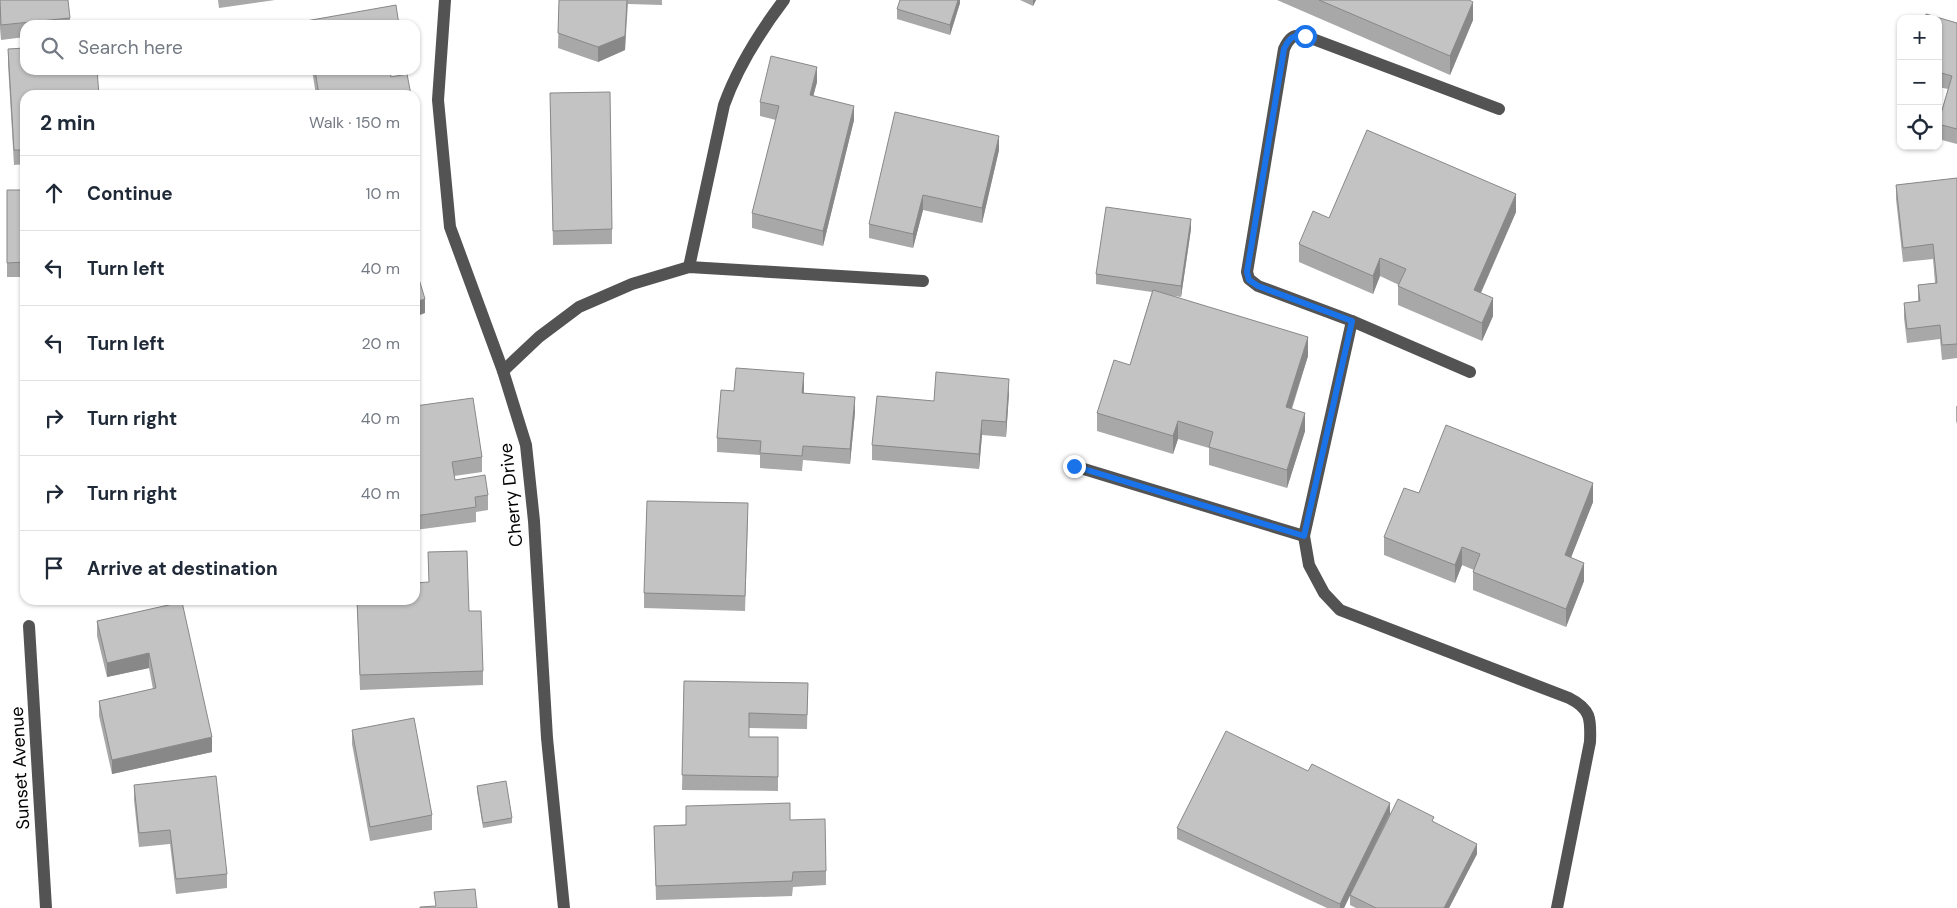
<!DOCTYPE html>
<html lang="en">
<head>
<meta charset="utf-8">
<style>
  :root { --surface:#fff; --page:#f6f6f7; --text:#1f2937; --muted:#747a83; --line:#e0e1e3 }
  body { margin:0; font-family:"DM Sans",sans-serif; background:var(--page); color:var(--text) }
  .controls { position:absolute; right:15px; top:15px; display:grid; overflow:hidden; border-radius:10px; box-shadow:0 1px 4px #0004 }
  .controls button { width:45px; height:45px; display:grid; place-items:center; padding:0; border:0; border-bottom:1px solid var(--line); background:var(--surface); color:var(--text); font:25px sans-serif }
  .stop { position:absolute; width:15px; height:15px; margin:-11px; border:4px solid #1a73e8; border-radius:50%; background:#fff }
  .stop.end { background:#1a73e8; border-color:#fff; box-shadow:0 1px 5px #0008 }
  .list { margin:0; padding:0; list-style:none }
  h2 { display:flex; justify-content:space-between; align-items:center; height:65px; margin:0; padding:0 20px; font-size:21px }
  h2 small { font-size:16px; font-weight:400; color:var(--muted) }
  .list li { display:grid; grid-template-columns:32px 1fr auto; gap:15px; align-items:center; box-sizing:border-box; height:75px; padding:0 20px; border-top:1px solid var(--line) }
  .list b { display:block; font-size:19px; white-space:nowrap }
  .list em { font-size:16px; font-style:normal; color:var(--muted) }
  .icon { flex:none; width:28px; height:28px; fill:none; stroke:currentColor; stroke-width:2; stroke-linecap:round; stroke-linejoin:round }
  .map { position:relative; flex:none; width:1957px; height:908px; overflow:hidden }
  .search { position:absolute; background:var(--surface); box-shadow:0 1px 4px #0004; left:20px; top:20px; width:400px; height:55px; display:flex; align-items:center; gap:12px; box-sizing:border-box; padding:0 18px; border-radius:15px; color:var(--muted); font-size:19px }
  .panel { position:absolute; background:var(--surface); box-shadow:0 1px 4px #0004; left:20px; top:90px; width:400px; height:515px; border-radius:15px }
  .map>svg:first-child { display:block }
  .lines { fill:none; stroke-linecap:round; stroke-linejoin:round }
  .minor { stroke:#535353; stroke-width:12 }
  .wall { fill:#a8a8a8 }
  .shaded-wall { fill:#888 }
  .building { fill:#c3c3c3; stroke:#888 }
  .route { stroke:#1a73e8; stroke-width:6 }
  .labels { text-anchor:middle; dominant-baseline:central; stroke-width:4; stroke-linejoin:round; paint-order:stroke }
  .street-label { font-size:18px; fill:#000; stroke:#fff }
</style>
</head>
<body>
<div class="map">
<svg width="1957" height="908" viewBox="0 0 1957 908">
  <rect width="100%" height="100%" fill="#fff"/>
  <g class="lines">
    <g class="minor">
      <polyline points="445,0 438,100 450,227 503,371 526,445 534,521 547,738 564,908"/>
      <path d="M689,267L724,105C738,66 759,33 784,0"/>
      <path d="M1352,321L1304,536L1309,565L1324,593L1340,610L1569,698C1591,709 1591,719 1590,742L1557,908"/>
      <polyline points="503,371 539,337 579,307 632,284 689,267 923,281"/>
      <path d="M1470,372L1352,321L1258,286L1249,279L1247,272L1284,49C1289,38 1293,34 1305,36L1499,109"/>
      <polyline points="1074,466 1304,536"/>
      <polyline points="29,626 46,908"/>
    </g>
  </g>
  <g class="wall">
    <polygon points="0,0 70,18 70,25 25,25 25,37 1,40 0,28"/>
    <polygon points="218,0 275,0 219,8"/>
    <polygon points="559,0 662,0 662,5 628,4 625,50 598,62 558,48"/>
    <polygon points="960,0 960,3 950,35 897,19 897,9"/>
    <polygon points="1020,0 1036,0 1033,6"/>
    <polygon points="1277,0 1469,0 1473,20 1450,75"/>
    <polygon points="1938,19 1957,23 1957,144 1938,139 1938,123 1948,89 1938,87"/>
    <polygon points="8,49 25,95 25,164 14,165 8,64"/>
    <polygon points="312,70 390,70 391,77 411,95 316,95"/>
    <polygon points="817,82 813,95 854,120 823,246 752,228 752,213 776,120 760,116 760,102"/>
    <polygon points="550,108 612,229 612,244 553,245"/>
    <polygon points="415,119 416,126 416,140 415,140"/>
    <polygon points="999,150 982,223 923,210 913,248 869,238 869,224"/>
    <polygon points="1957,178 1957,358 1942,360 1940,339 1907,343 1904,318 1904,303 1918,302 1918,285 1935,283 1933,259 1903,262 1896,199 1896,185"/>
    <rect x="7" y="190" width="18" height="87"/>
    <polygon points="1516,212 1481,293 1493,316 1482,341 1398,305 1398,286 1399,285 1380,276 1373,294 1299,262 1299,244 1329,218"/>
    <polygon points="1191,229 1181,297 1167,295 1308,356 1292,409 1305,431 1287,488 1209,465 1209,448 1178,439 1173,454 1097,431 1097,413 1130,365 1152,292 1096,284 1096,274"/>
    <polygon points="804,388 804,393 855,412 850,464 803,460 802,471 760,468 760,455 717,452 717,438 734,391"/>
    <polygon points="1009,393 1006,437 982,435 979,469 872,460 872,445 934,401"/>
    <polygon points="415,406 482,457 482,472 454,476 455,480 488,495 488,510 476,512 476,522 415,530"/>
    <polygon points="1956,406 1957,406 1957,424 1956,421"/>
    <polygon points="1419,493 1593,502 1571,557 1584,581 1566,627 1473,590 1473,572 1474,570 1462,565 1455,583 1384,555 1384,537"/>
    <polygon points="748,518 745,611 644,608 644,593"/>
    <polygon points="428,552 469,611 483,671 483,685 360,690 357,600 415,600 429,582"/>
    <polygon points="182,602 212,752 112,774 99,716 99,701 153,689 149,668 107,677 97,636 97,621"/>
    <polygon points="684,681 808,683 807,729 749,728 749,737 778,737 778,791 682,790"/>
    <polygon points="352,730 432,815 432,830 370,841 352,744"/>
    <polygon points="134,785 227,874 227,888 176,894 170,844 139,847 134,800"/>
    <polygon points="477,786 512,818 512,823 483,828 477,791"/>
    <polygon points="1390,813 1434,822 1477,854 1449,908 1356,908 1350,905 1350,895 1344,908 1327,908 1177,839 1177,828"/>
    <polygon points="790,820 826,871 826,885 793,887 792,896 656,900 654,826"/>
  </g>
  <g class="shaded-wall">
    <polygon points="627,0 625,50 598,62 598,47"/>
    <polygon points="958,0 960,0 960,3 950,35 950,25"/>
    <polygon points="1033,0 1036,0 1033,6"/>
    <polygon points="1473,2 1473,20 1450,75 1450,56"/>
    <polygon points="817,67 817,82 810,109 810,95"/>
    <polygon points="854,106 854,120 823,246 823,231"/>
    <polygon points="999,136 999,150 982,223 982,208"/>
    <polygon points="1516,194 1516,212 1474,308 1474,290"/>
    <polygon points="923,195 923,210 913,248 913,234"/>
    <polygon points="1191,219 1191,229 1181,297 1181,286"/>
    <polygon points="1380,258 1380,276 1373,294 1373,276"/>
    <polygon points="1493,298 1493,316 1482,341 1482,323"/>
    <polygon points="425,299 425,313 415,317 415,302"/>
    <polygon points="1308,337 1308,356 1286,425 1286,407"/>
    <polygon points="804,373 804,388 802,408 802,393"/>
    <polygon points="1009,379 1009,393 1006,437 1006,422"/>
    <polygon points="855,397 855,412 850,464 850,449"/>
    <polygon points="1305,413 1305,431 1287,488 1287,470"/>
    <polygon points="982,420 982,435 979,469 979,454"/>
    <polygon points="1178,421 1178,439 1173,454 1173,436"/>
    <polygon points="1593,483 1593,502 1565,573 1565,555"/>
    <polygon points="1462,547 1462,565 1455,583 1455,565"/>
    <polygon points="1584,563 1584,581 1566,627 1566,609"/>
    <polygon points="149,653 149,668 107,677 107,663"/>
    <polygon points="212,737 212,752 112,774 112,760"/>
    <polygon points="1390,803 1390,813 1344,908 1340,908 1340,904"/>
    <polygon points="1477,844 1477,854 1449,908 1444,908"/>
  </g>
  <g class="building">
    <polygon points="0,0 68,0 70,18 1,25"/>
    <polygon points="559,0 627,0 625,36 598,47 558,33"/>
    <polygon points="900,0 958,0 950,25 897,9"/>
    <polygon points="1319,0 1469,0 1473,2 1450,56"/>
    <polygon points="396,5 399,25 307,25 306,21"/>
    <polygon points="1926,14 1957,23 1957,129 1938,124 1952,76 1938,72 1938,19 1925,19"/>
    <polygon points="25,48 25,70 97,70 99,95 25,95 25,150 14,150 8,49"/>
    <polygon points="771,56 817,67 810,95 854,106 823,231 752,213 779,106 760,102"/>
    <polygon points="315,70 390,70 391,77 407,74 411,95 319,95"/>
    <polygon points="610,92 612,229 553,231 550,93"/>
    <polygon points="895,112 999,136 982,208 923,195 913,234 869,224"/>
    <polygon points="1367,130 1516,194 1474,290 1493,298 1482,323 1398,286 1406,269 1380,258 1373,276 1299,244 1313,211 1329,218"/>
    <polygon points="1957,178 1957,344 1942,345 1940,325 1907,329 1904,303 1920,301 1918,285 1937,283 1933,244 1903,248 1896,185"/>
    <polygon points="7,190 25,190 25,262 7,263"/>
    <polygon points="1106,207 1191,219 1181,286 1096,274"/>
    <polygon points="415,266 425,299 415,302"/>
    <polygon points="1153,290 1308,337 1286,407 1305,413 1287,470 1209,447 1213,432 1178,421 1173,436 1097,413 1114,360 1130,365"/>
    <polygon points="736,368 804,373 802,393 855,397 850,449 803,446 802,456 760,453 761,441 717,438 721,390 734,391"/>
    <polygon points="936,372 1009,379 1006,422 982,420 979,454 872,445 877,396 934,401"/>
    <polygon points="473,398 482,457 452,462 455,480 485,475 488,495 475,497 476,507 415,516 415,406"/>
    <polygon points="1446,425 1593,483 1565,555 1584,563 1566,609 1473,572 1480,554 1462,547 1455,565 1384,537 1404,488 1419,493"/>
    <polygon points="647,501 748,503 745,596 644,593"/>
    <polygon points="467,551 469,611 481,611 483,671 360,675 357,600 415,600 415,583 429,582 428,552"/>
    <polygon points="182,602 212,737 112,760 99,701 156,688 149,653 107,663 97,621"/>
    <polygon points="684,681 808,683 807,715 749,713 749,737 778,737 778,777 682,775"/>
    <polygon points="414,718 432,815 370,827 352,730"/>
    <polygon points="1226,731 1308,771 1312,764 1390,803 1340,904 1177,828"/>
    <polygon points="216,776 227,874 176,879 170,830 139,833 134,785"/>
    <polygon points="506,781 512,818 483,823 477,786"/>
    <polygon points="1398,799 1434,817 1432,821 1477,844 1444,908 1376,908 1350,895"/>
    <polygon points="790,803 790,820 825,819 826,871 793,872 792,881 656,886 654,826 686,825 686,806"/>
    <polygon points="475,889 477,908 420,908 420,907 436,906 434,892"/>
  </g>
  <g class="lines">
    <path class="route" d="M1074,466L1304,536L1352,321L1258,286L1249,280L1247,272L1284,49C1289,38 1293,34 1305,36"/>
  </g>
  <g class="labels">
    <g class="street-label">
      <text transform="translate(511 495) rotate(-96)">Cherry Drive</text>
      <text transform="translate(20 768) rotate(-93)">Sunset Avenue</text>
    </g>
  </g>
</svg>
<div class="controls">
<button>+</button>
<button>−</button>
<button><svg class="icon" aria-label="locate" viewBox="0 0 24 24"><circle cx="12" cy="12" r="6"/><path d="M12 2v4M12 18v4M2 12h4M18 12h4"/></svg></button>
</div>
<div class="stop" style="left:1305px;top:36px"></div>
<div class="stop end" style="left:1074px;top:466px"></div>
<div class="search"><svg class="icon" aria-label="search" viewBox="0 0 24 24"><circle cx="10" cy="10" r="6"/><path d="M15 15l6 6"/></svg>Search here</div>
<section class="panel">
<h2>2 min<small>Walk · 150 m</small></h2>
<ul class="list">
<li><svg class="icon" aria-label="ahead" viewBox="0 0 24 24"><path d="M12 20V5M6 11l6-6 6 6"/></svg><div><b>Continue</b></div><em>10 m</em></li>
<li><svg class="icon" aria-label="left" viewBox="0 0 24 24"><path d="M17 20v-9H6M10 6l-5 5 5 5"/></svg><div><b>Turn left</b></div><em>40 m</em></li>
<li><svg class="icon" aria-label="left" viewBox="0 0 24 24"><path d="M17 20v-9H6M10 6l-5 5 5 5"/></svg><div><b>Turn left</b></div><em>20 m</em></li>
<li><svg class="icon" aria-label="right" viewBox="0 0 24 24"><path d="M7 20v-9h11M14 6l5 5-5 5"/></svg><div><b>Turn right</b></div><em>40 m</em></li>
<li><svg class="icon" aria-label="right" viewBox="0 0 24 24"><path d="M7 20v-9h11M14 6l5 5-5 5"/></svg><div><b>Turn right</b></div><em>40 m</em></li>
<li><svg class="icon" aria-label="arrive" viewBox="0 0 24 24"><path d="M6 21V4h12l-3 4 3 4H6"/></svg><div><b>Arrive at destination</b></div></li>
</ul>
</section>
</div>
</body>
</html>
